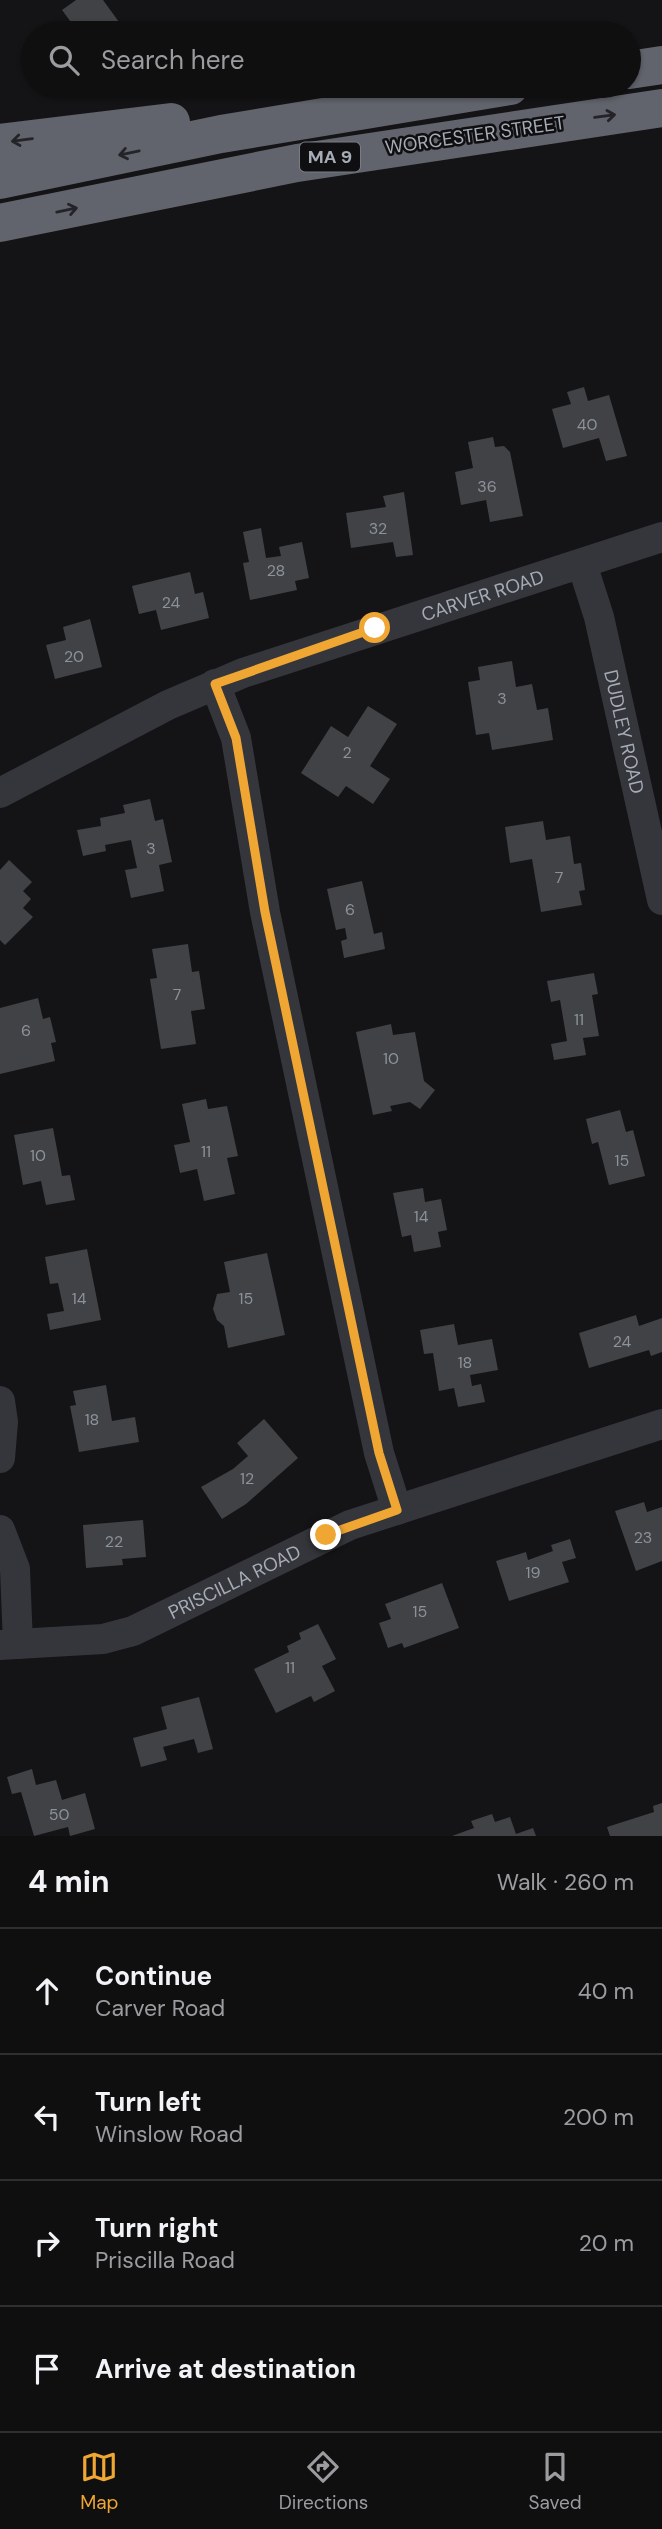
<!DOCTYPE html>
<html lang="en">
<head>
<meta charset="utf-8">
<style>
  :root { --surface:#0f0f10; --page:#181819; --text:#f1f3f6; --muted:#9b9c9f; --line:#2f2f30; --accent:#f0a632 }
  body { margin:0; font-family:"DM Sans",sans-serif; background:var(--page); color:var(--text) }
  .stop { position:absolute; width:21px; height:21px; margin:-16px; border:5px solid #f0a632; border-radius:50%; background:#fff }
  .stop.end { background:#f0a632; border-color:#fff; box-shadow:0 2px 7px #0008 }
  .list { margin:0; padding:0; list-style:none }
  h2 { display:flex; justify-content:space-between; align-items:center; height:91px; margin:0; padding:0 28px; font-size:30px }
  h2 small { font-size:23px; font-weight:400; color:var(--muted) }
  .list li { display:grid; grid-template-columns:46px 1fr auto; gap:21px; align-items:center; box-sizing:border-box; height:126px; padding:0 28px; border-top:2px solid var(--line) }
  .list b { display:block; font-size:26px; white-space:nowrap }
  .list p { margin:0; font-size:23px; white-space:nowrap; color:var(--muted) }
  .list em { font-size:23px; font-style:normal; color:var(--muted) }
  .icon { flex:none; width:38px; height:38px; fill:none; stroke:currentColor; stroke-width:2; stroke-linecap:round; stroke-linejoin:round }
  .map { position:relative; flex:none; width:662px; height:1836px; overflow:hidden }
  .search { position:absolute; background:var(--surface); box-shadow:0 2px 5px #0004; left:21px; right:21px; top:21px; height:77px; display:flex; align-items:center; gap:18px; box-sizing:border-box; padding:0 24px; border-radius:38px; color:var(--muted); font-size:26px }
  .sheet { height:595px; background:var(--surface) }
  nav { display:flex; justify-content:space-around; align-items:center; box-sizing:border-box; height:98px; border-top:2px solid var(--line); background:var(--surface); font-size:19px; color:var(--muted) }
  nav a { display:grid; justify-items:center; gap:4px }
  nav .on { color:var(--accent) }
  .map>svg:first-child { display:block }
  .building { fill:#404246 }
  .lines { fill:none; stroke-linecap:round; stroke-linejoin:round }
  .street { stroke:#35363b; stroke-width:30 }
  .highway { stroke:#61646c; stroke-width:38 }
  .oneway { stroke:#242428 }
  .route { stroke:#f0a632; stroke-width:9 }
  .labels { text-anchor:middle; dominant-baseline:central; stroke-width:5; stroke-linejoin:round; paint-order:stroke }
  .number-label { font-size:16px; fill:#8c929a }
  .shield { fill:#0f0f11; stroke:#797d84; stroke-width:2 }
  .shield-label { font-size:18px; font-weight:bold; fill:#a6acb6 }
  .street-label { font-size:19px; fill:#a6acb6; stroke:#0f0f11 }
</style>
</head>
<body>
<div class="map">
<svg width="662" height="1836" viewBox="0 0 662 1836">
  <rect width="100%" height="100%" fill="#141416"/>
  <g class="building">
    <polygon points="76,0 103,0 127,33 79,33 62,10"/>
    <polygon points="584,387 588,401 609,395 627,456 606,461 599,438 563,448 552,409 571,404 567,392"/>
    <polygon points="493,437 495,447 504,446 510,452 523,516 490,522 486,500 461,505 455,472 473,468 468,442"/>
    <polygon points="404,492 413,555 396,557 393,542 351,548 346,513 386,507 383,496"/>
    <polygon points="261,528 266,558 281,556 279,547 302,542 309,578 295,581 297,590 250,600 243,563 249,562 243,532"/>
    <polygon points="190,572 195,594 203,592 209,618 161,630 156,610 139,614 132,586"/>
    <polygon points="90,619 102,667 55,679 46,645 66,640 63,627"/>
    <polygon points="512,661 516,687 532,684 537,710 548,708 553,740 492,750 489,733 476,735 468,682 480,680 478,667"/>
    <polygon points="368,706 397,724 370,766 390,779 373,804 346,786 338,797 301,773 331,726 348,737"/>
    <polygon points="150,799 155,821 163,819 172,862 159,865 164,891 131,898 125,870 137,868 131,840 105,845 106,851 83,856 77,830 101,826 100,818 125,813 123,805"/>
    <polygon points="543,821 546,840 570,836 574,864 581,863 585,890 579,891 582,905 541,912 532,859 510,863 505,827"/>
    <polygon points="9,860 32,882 23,891 31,899 23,908 33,917 5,945 0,940 0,870"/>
    <polygon points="362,881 374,934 382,932 385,949 344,958 341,941 347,939 345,928 336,930 327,889"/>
    <polygon points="188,944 192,972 199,971 205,1009 191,1011 196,1044 161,1049 150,979 157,978 152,949"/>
    <polygon points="594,973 598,994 592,995 599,1036 583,1038 586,1055 554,1060 551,1044 567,1041 560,1000 551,1002 547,981"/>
    <polygon points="38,998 43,1019 50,1017 56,1042 51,1043 55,1061 0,1074 0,1008"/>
    <polygon points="391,1024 393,1035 415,1032 424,1081 435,1090 420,1109 410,1102 390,1106 392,1111 373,1115 356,1032"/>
    <polygon points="206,1099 208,1109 227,1106 238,1156 227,1158 235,1194 204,1201 197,1169 180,1173 174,1145 190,1142 182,1104"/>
    <polygon points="620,1110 626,1132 633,1130 645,1176 609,1185 598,1142 592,1144 586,1119"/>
    <polygon points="53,1128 62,1176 70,1175 75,1200 46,1205 41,1181 23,1185 14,1135"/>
    <polygon points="423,1188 425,1202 441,1199 447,1230 438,1232 441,1247 414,1252 411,1235 402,1237 393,1193"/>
    <polygon points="87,1249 101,1320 50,1330 47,1314 64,1311 58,1283 50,1284 45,1257"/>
    <polygon points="267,1253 285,1335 228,1348 224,1326 217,1320 213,1309 217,1294 230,1292 224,1262"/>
    <polygon points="636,1315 639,1326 662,1318 662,1352 651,1356 649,1350 589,1368 579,1333"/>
    <polygon points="454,1324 458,1345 492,1339 498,1370 470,1375 472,1386 481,1384 485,1402 458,1407 454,1388 439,1391 433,1353 424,1354 420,1330"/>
    <polygon points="106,1385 112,1421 135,1417 139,1442 79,1452 70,1406 76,1405 73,1391"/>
    <polygon points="264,1419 298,1458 246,1504 222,1519 201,1487 233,1469 248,1456 237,1443"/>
    <polygon points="644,1502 647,1512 662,1507 662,1561 636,1571 615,1511"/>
    <polygon points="143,1520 146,1557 122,1559 123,1565 86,1568 83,1525"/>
    <polygon points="570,1539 576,1558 562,1562 569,1582 509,1601 496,1561 526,1552 528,1560 553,1551 551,1545"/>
    <polygon points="442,1583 459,1628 404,1648 402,1643 388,1648 379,1623 391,1619 385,1604"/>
    <polygon points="318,1624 336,1659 322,1666 335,1691 314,1702 311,1696 276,1713 254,1669 289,1652 287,1646 301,1639 299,1633"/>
    <polygon points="199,1697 213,1749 198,1753 194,1739 163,1747 167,1760 141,1767 133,1738 167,1729 161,1707"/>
    <polygon points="32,1769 36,1785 56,1780 62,1800 85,1793 95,1829 70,1836 68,1827 34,1836 21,1792 12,1794 7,1777"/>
    <polygon points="662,1803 662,1836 610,1836 607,1827 654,1812 653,1806"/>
    <polygon points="492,1814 495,1822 510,1817 516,1834 533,1828 536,1836 452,1836 474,1828 471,1821"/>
  </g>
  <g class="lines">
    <g class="street">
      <path id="s1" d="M582,564L599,617L662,900"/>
      <polyline points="215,684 236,738 265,912 379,1453 397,1510"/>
      <path id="s2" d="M0,793L168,705L243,673L662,537"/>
      <polyline points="0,1401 3,1422 0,1458"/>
      <polyline points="0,1530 15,1569 18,1644"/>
      <path id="s3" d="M0,1645L103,1639L133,1631L350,1525L662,1424"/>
    </g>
    <g class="highway">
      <polyline points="629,70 662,65"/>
      <polyline points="0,143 171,122"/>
      <polyline points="0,180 221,134 510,86"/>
      <polyline points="0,223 297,163 662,108"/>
    </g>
  </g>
  <defs><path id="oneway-shaft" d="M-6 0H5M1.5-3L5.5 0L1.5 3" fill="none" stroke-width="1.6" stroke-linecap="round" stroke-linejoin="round" transform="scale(1.75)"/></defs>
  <g class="oneway">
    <use href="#oneway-shaft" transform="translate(605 116) rotate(-8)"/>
    <use href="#oneway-shaft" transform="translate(22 140) rotate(173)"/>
    <use href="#oneway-shaft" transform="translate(129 153) rotate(168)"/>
    <use href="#oneway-shaft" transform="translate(67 210) rotate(-12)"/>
  </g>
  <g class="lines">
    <polyline class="route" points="326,1535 397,1510 379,1453 265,912 236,738 215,684 375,628"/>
  </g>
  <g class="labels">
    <g class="number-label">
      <text x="587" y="424">40</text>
      <text x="487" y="486">36</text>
      <text x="378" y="528">32</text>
      <text x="276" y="570">28</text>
      <text x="171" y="602">24</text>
      <text x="74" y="656">20</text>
      <text x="502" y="698">3</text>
      <text x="347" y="752">2</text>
      <text x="151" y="848">3</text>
      <text x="559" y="877">7</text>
      <text x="350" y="909">6</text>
      <text x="177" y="994">7</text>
      <text x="579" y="1019">11</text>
      <text x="26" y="1030">6</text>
      <text x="391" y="1058">10</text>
      <text x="206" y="1151">11</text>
      <text x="38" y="1155">10</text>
      <text x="622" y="1160">15</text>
      <text x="421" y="1216">14</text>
      <text x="79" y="1298">14</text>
      <text x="246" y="1298">15</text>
      <text x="622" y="1341">24</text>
      <text x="465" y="1362">18</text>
      <text x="92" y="1419">18</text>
      <text x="247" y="1478">12</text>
      <text x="643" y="1537">23</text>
      <text x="114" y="1541">22</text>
      <text x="533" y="1572">19</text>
      <text x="420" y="1611">15</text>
      <text x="290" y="1667">11</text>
      <text x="59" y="1814">50</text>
    </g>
    <rect class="shield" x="300" y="142.5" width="60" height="29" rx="5"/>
    <g class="shield-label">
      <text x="330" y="157">MA 9</text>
    </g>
    <g class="street-label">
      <text transform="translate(475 135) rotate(-8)">WORCESTER STREET</text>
      <text stroke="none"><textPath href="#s2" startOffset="523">CARVER ROAD</textPath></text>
      <text stroke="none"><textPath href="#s1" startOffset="173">DUDLEY ROAD</textPath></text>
      <text stroke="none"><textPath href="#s3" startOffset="247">PRISCILLA ROAD</textPath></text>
    </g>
  </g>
</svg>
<div class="stop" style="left:375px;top:628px"></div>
<div class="stop end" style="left:326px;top:1535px"></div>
<div class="search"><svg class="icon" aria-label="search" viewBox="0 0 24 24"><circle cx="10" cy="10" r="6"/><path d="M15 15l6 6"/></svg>Search here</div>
</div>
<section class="sheet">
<h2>4 min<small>Walk · 260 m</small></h2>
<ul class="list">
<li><svg class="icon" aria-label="ahead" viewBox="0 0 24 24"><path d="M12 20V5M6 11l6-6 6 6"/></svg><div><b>Continue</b><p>Carver Road</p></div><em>40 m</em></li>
<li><svg class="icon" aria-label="left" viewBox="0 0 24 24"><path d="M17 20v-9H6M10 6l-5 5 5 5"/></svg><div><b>Turn left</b><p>Winslow Road</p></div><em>200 m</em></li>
<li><svg class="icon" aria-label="right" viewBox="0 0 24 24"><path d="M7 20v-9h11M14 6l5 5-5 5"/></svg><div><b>Turn right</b><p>Priscilla Road</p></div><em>20 m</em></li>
<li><svg class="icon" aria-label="arrive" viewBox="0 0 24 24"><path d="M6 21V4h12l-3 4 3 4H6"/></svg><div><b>Arrive at destination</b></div></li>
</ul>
</section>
<nav>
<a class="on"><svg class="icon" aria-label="map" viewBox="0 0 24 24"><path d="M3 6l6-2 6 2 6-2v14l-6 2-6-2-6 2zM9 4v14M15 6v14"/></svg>Map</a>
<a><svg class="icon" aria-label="directions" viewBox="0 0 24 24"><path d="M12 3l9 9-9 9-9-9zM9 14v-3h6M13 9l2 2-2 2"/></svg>Directions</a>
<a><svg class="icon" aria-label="saved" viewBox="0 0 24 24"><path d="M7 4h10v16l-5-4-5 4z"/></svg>Saved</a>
</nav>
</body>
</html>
